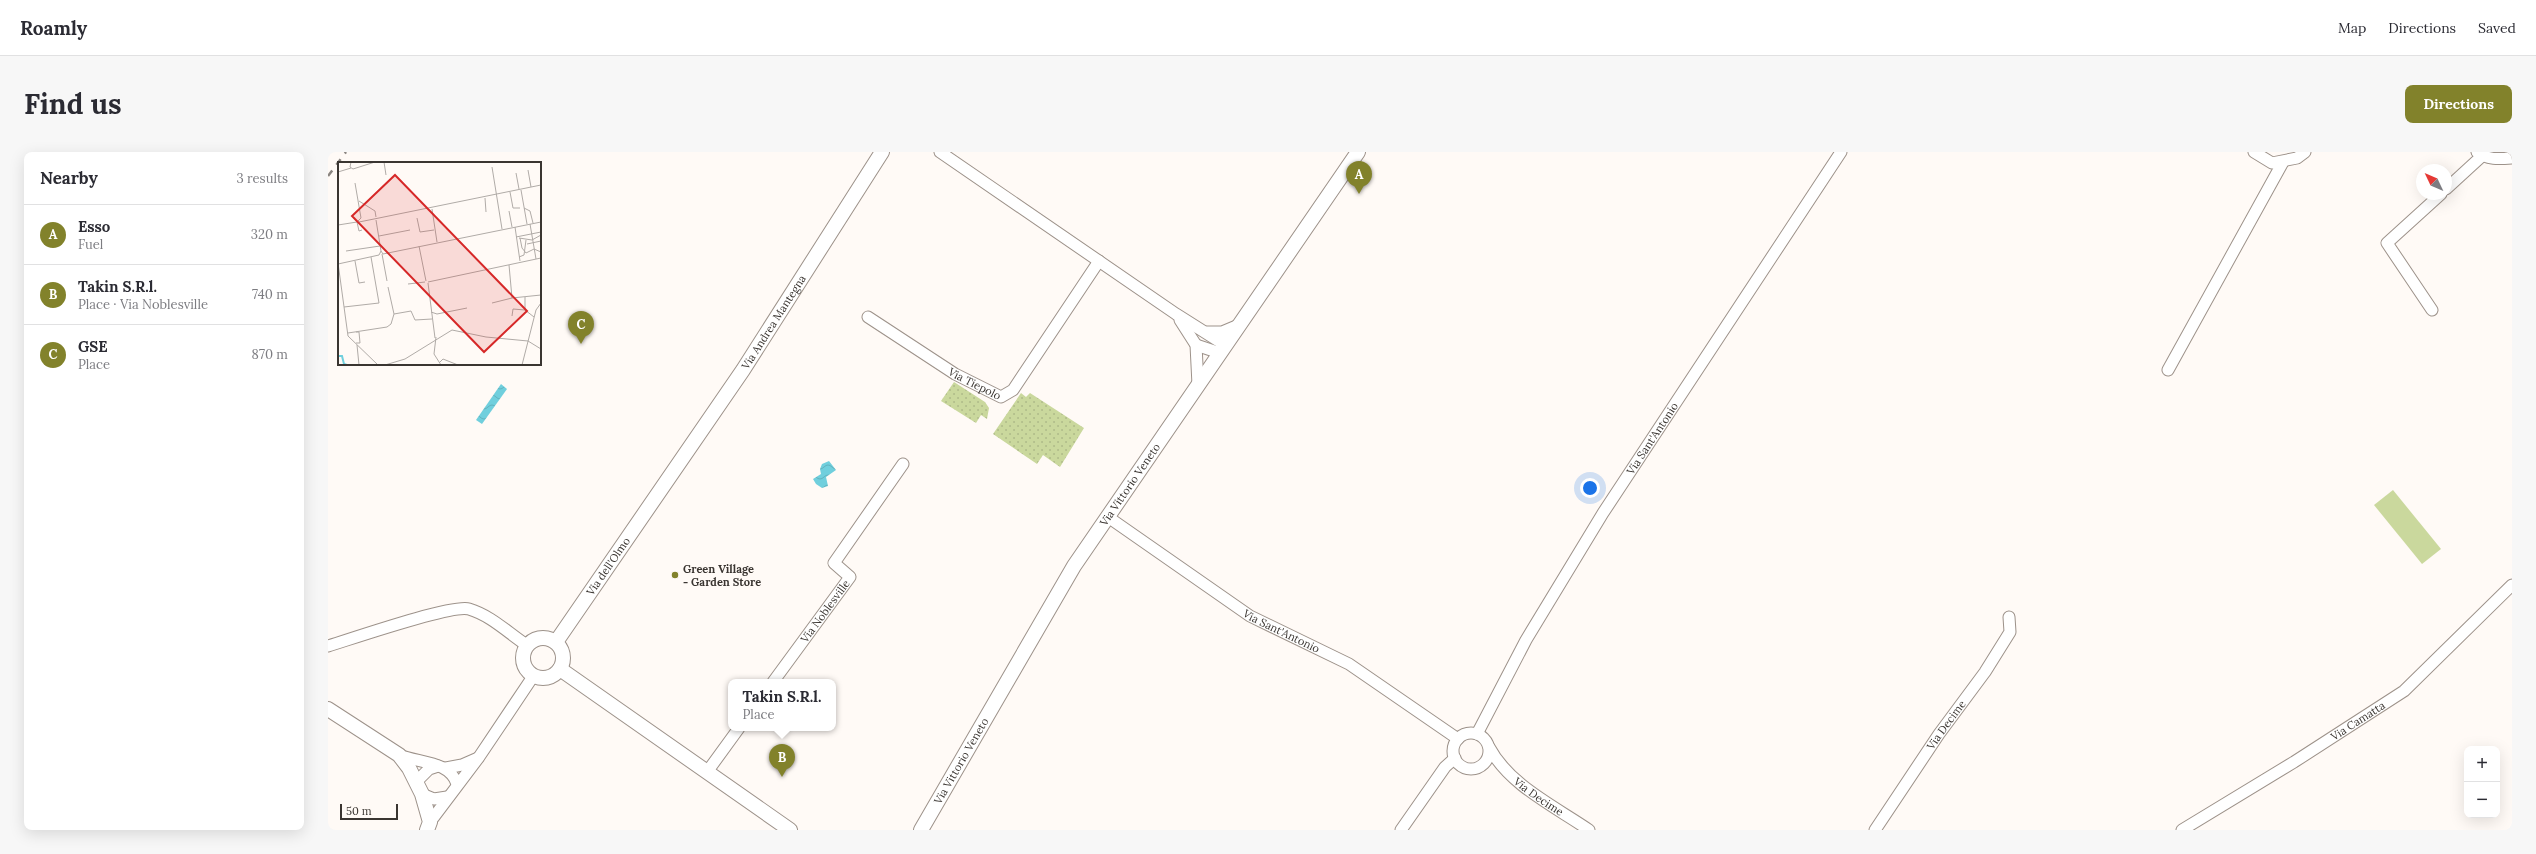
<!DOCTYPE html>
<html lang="en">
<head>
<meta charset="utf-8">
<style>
  :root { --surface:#fff; --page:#f7f7f7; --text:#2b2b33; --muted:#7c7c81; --line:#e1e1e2; --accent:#82822b }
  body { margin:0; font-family:Lora,serif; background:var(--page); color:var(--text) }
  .controls { position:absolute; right:12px; bottom:12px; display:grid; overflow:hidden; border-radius:8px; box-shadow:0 4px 16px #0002 }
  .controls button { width:36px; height:36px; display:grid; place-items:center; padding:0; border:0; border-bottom:1px solid var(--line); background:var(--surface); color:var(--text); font:20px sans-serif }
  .compass { position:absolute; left:2088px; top:12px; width:36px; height:36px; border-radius:50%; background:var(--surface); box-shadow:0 4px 16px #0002; rotate:314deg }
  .scale { position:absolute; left:12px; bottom:10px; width:58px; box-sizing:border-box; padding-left:4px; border:2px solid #3a3531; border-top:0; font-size:11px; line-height:14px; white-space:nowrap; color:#3a3531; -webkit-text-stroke:3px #fffaf6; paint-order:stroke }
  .you { position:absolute; left:1262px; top:336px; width:14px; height:14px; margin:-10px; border:3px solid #fff; border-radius:50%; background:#1a73e8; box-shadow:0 0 0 6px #1a73e833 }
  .badge { display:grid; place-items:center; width:26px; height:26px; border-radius:50%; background:var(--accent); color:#fff; font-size:13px; font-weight:700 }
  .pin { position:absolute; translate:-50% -33px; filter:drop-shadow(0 1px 2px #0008) }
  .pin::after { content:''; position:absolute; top:21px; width:14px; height:12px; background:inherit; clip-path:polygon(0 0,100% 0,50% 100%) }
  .popup { position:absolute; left:400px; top:527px; width:108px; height:52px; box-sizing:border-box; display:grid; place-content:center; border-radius:8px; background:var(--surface); filter:drop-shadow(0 1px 3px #0005); font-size:13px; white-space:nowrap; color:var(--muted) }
  .popup b { font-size:15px; color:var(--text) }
  .popup::after { content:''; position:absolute; left:50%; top:100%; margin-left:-8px; border:8px solid transparent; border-top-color:var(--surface) }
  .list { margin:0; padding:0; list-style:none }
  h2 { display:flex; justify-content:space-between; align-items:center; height:52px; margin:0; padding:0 16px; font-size:17px }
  h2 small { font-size:13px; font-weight:400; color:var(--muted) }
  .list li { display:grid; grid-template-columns:26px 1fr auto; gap:12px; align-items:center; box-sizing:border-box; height:60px; padding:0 16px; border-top:1px solid var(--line) }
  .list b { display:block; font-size:15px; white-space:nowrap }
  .list p { margin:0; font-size:13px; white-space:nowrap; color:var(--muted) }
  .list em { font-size:13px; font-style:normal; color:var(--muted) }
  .map { position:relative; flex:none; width:2184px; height:678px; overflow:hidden; border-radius:8px }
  header { display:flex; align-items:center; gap:24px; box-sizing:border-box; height:56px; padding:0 20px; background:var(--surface); border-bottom:1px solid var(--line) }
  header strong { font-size:19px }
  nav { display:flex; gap:22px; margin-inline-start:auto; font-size:14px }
  .intro { display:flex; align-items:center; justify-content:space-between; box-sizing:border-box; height:96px; padding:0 24px }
  h1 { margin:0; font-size:28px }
  .button { padding:10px 18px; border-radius:8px; background:var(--accent); color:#fff; font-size:14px; font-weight:700 }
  main { display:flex; gap:24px; padding:0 24px }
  aside { flex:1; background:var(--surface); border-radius:8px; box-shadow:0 4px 16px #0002 }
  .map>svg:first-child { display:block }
  .grass { fill:url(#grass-dots) }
  .pitch { fill:#cad89d }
  .water { fill:url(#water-waves) }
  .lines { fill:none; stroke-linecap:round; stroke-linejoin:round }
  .minor-casing { stroke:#9d928a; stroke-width:13 }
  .major-casing { stroke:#9d928a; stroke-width:16 }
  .minor { stroke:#fff; stroke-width:11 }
  .major { stroke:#fff; stroke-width:14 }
  .rail { stroke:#8a8581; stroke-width:2.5; stroke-dasharray:7 7; stroke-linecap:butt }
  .poi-dot { fill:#82822b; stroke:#fffaf6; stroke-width:1.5 }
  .labels { text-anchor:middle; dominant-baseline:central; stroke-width:3.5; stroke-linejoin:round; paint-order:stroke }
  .street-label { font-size:11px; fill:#3a3531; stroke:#fffaf6 }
  .poi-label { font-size:11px; font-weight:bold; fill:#3a3531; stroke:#fffaf6; text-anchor:start }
  .inset-river { fill:none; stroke:#70cfdd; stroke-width:2 }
  .inset-road { fill:none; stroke:#b0aba7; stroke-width:1 }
  .view { fill:#d62828; fill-opacity:0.15; stroke:#d62828; stroke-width:2 }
  .inset-edge { fill:none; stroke:#3a3531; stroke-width:2 }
</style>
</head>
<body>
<header>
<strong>Roamly</strong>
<nav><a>Map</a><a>Directions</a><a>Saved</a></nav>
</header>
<div class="intro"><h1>Find us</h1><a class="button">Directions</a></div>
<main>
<aside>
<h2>Nearby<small>3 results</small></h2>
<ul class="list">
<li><span class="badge">A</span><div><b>Esso</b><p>Fuel</p></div><em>320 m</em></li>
<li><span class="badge">B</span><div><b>Takin S.R.l.</b><p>Place · Via Noblesville</p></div><em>740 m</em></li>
<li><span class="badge">C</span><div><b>GSE</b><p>Place</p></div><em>870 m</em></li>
</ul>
</aside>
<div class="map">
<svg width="2184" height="678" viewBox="0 0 2184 678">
  <defs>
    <pattern id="grass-dots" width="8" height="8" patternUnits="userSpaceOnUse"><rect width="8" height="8" fill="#cad89d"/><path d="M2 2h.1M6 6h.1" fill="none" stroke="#aeba88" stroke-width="1.8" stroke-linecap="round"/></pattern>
    <pattern id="water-waves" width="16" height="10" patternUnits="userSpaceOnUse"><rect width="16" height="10" fill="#70cfdd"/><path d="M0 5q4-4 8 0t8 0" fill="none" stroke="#62b2be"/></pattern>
  </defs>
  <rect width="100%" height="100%" fill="#fffaf6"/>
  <g class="grass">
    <polygon points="626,230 657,250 661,256 659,267 653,263 648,271 613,249"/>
    <polygon points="693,241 698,245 702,241 756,276 732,315 715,303 709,312 665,282"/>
  </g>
  <polygon class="pitch" points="2065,338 2113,397 2094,412 2046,353"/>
  <g class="water">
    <polygon points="173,232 179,237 154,272 148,268"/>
    <polygon points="501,309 508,318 498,325 500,334 494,336 488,332 485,327 493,322 492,317 494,312"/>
  </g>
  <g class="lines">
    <defs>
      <g id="minor">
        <polyline points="612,0 848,162 897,193"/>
        <polyline points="1926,0 1944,11 1969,6 1977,0"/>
        <path d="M2149,0C2159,8 2171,7 2184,6"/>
        <polyline points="2118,37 2154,4"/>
        <polyline points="2104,158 2059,91 2113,42"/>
        <path id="s1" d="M540,165L627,222L673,245L685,238L771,109"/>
        <polyline points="852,168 868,193 870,233"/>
        <polyline points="879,180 894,180 913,172"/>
        <polyline points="868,193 892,201"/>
        <polyline points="1840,218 1955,10"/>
        <path id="s2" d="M780,365L922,464L1021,512L1130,587"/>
        <path d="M0,494C23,487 124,452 141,457C164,464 180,481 200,494"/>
        <path id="s3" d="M445,530L522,425L506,411L575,312"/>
        <circle cx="1143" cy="599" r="18"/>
        <path id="s4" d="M1149,582L1198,488L1275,361L1513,0"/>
        <path id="s5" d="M1161,595C1181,633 1226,654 1261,678"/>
        <path d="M71,603C91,611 122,609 129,632"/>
        <polyline points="118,616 134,613 150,606"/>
        <polyline points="379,620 411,576"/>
        <polyline points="89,629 101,617 110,614"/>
        <polyline points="94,642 106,647 119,645"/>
        <polyline points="102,670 151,605 206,523"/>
        <polyline points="1073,678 1117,615 1127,606"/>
        <path id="s6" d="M1547,678L1611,582L1657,520L1682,480L1681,465"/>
        <path id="s7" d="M1854,678L1966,610L2076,539L2184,433"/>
      </g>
      <g id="major">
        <circle cx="215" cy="506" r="20"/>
        <path id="s8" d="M228,490L415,218L554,0"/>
        <polyline points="232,517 462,678"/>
        <polyline points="0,557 71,603 81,616 94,642 102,670 99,678"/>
        <path id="s9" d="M593,678L746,414L1030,0"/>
      </g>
    </defs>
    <use href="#minor" class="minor-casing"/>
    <use href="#major" class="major-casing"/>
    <use href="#minor" class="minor"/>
    <use href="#major" class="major"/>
    <polyline class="rail" points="0,24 18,0"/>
  </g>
  <circle class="poi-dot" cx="347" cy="423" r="4"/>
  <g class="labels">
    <g class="street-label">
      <text stroke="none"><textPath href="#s8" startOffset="387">Via Andrea Mantegna</textPath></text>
      <text stroke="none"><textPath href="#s1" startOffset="126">Via Tiepolo</textPath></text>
      <text stroke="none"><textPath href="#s4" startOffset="344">Via Sant'Antonio</textPath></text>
      <text stroke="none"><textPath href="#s9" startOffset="404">Via Vittorio Veneto</textPath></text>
      <text stroke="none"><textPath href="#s8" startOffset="92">Via dell'Olmo</textPath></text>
      <text stroke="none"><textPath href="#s3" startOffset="88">Via Noblesville</textPath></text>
      <text stroke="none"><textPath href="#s2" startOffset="208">Via Sant'Antonio</textPath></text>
      <text stroke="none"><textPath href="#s7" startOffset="207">Via Camatta</textPath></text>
      <text stroke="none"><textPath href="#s6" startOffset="127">Via Decime</textPath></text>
      <text stroke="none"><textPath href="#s9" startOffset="80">Via Vittorio Veneto</textPath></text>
      <text stroke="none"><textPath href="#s5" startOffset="71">Via Decime</textPath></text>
    </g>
    <g class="poi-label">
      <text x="355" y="417">Green Village<tspan x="355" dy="13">- Garden Store</tspan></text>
    </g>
  </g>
  <g transform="translate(10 10)">
    <rect width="203" height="203" fill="#fffaf6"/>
    <path class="inset-river" d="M0,194H4L6,202L9,203"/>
    <path class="inset-road" d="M13,0L12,5L15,7L37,0M46,0L48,13M154,5L164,67M190,8L193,25M0,10L13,6M178,11L181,27M183,28L189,62M172,30L175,46H182M147,36L148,50M21,39L37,49L38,55M186,46L192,49L195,61M94,47L99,80M171,49L174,65M79,56L82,70L96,68M36,57L203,23M19,60L21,69L24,68M21,60L36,57M192,62L198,97M0,63L19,60L23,56L17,21M177,65L182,99M41,74L72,68M178,75L203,70M181,76L194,78L203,73M182,76L184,86L188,91L196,87L203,90M189,82L203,79M81,84L88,119M8,89L42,84M43,89L45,92L203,60M44,92L49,119M181,95L186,93L188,78M17,99L21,121L27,120M0,101L10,174L40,203M0,102L41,93L43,89L38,58M171,103L174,136L203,133M90,120L203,96M90,121L97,176M70,122L87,120M187,135V148L196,155M154,141L174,136M6,145L41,141L33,95M93,150L99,152L129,146M56,152L73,149L77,158L94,157M174,154L175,147L187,148M10,171L49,165L53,162L56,152L50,125M98,175L96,192L103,203M18,181H22L21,170H18M19,183L21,203M101,201L105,197L120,203M47,203L67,197L114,168L148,175L190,179L203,187M184,203L198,148L203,141"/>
    <path class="view" d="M57,13L189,149L146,190L14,54Z"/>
    <rect width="203" height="203" class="inset-edge"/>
  </g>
</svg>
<div class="controls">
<button>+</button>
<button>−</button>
</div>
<svg class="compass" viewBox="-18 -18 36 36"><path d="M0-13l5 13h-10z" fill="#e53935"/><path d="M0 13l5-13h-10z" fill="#7c7c81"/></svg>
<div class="scale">50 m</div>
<div class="you"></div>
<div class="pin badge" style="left:1031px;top:42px">A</div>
<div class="pin badge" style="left:454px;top:625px">B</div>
<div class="popup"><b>Takin S.R.l.</b>Place</div>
<div class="pin badge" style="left:253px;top:192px">C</div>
</div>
</main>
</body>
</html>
